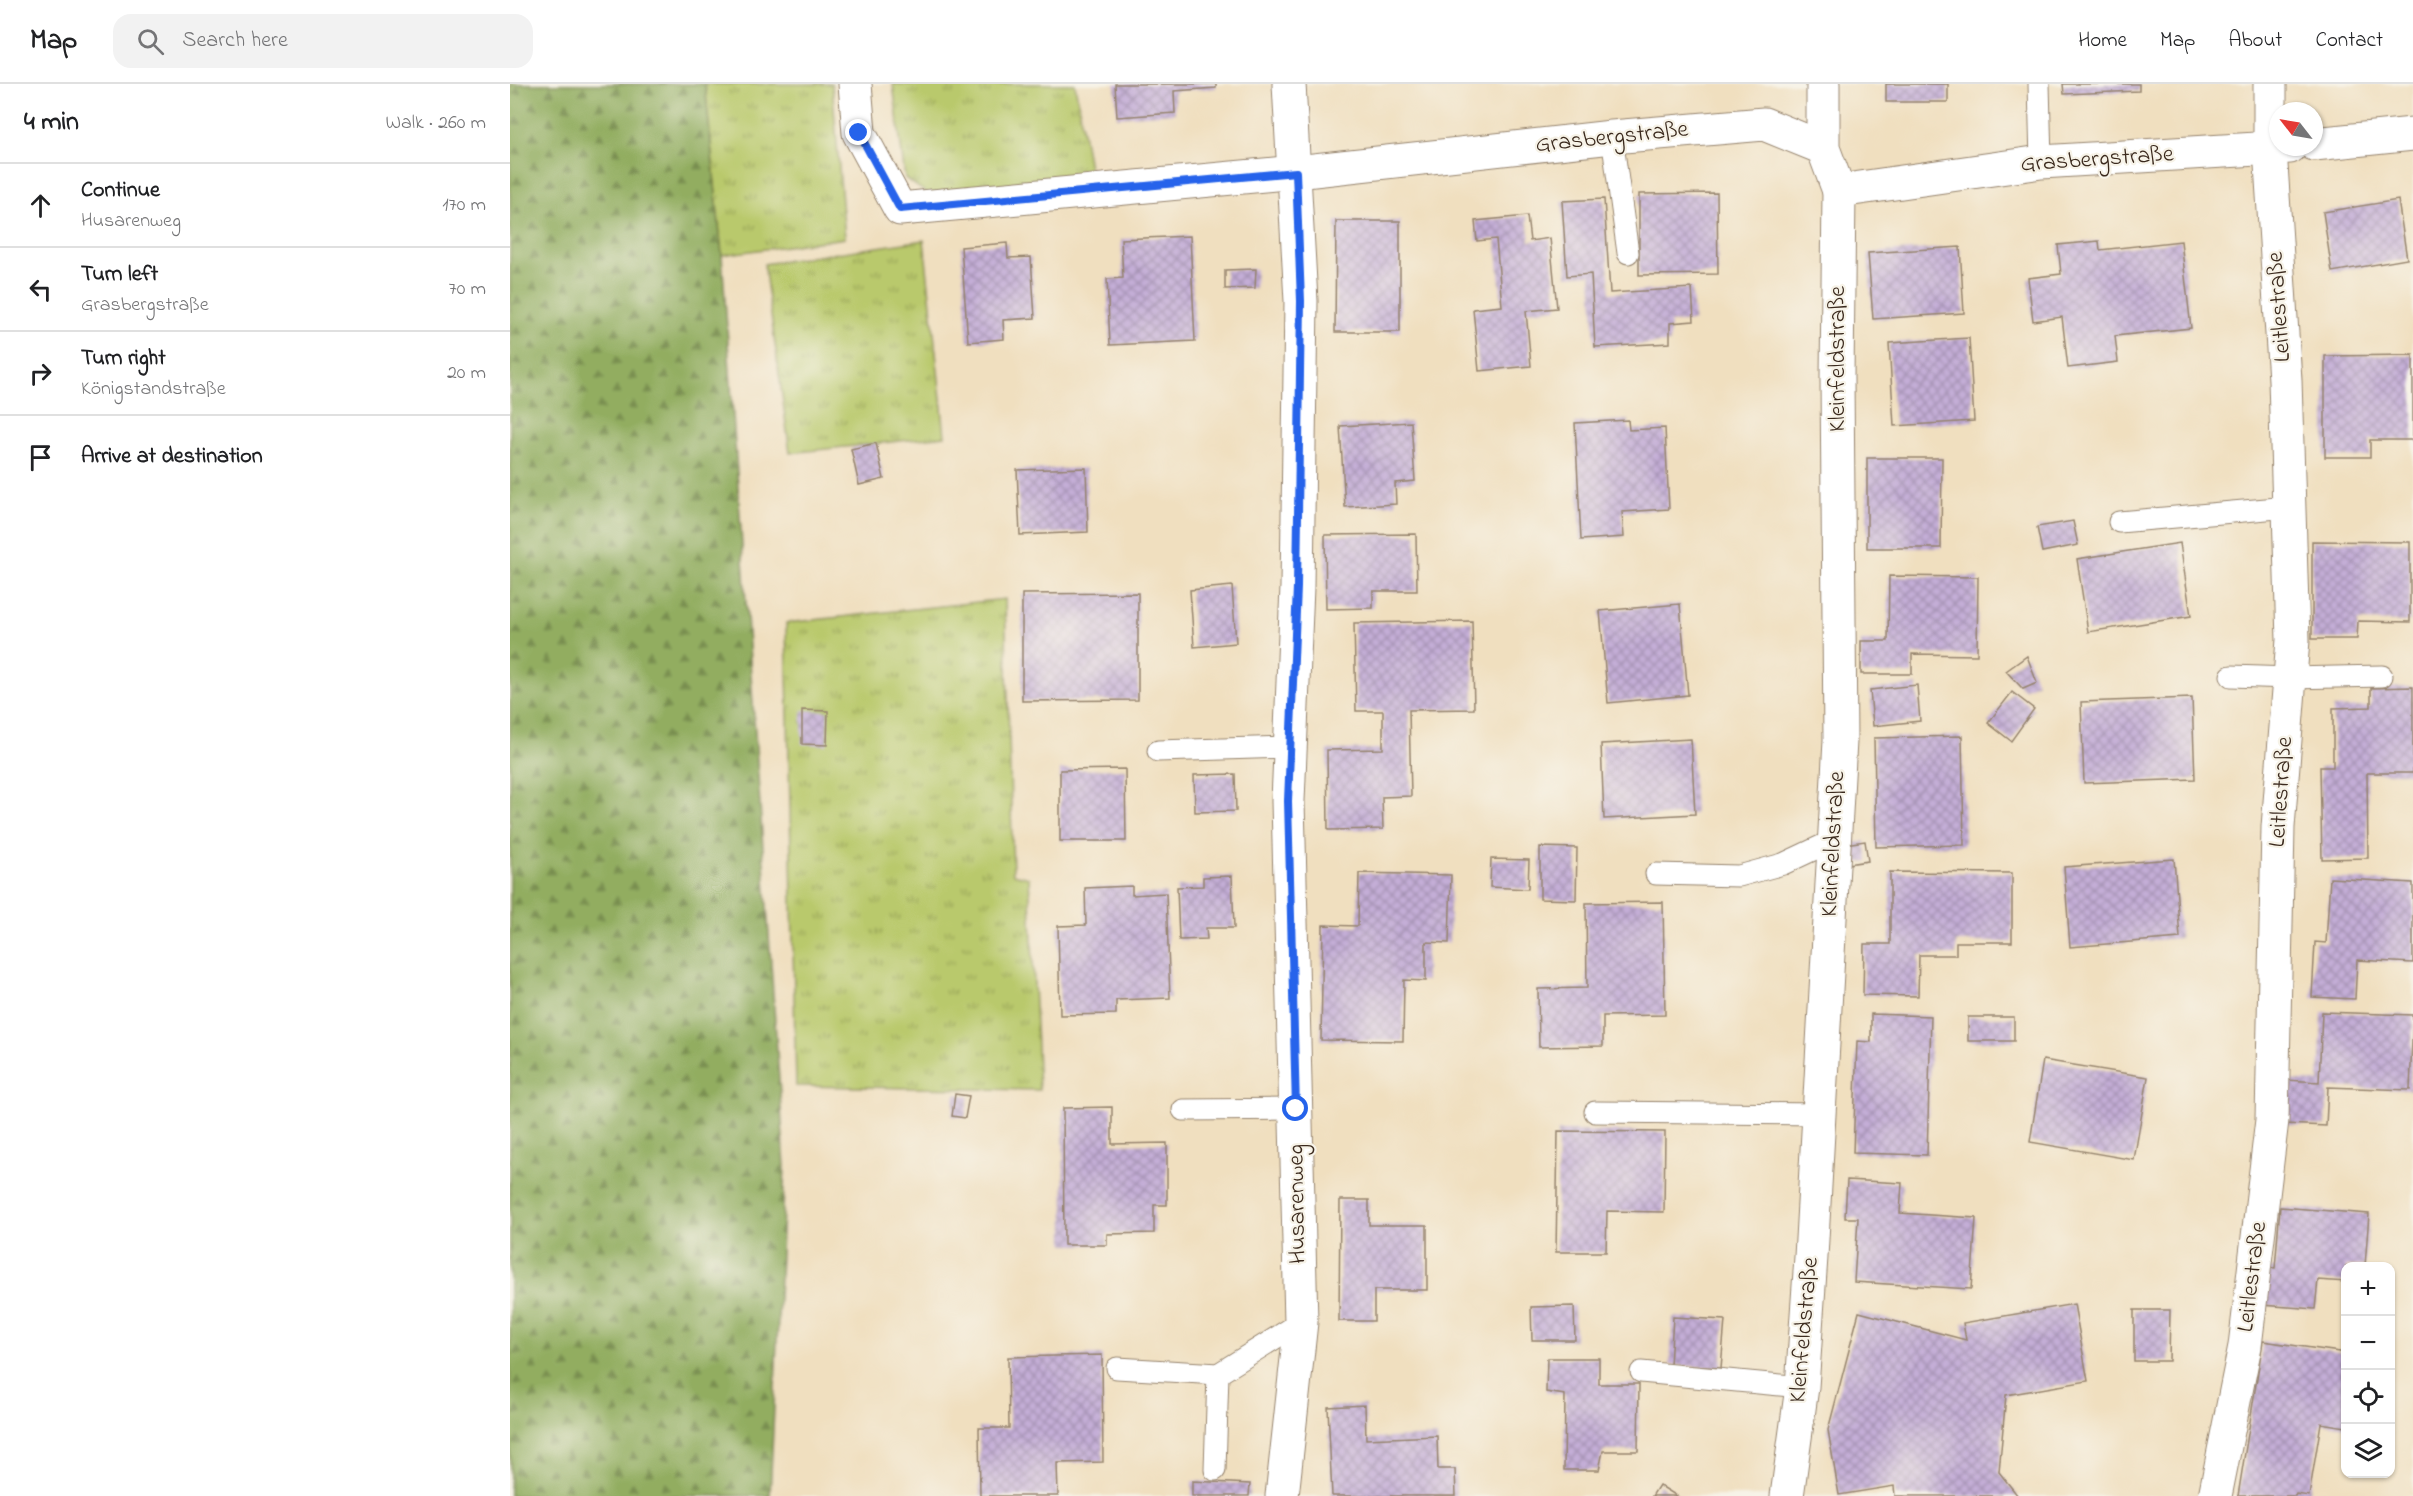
<!DOCTYPE html>
<html lang="en">
<head>
<meta charset="utf-8">
<style>
  :root { --surface:#fff; --page:#f2f2f2; --text:#202124; --muted:#757577; --line:#e0e0e0 }
  body { margin:0; font-family:"Indie Flower",sans-serif; background:var(--page); color:var(--text) }
  .controls { position:absolute; right:18px; bottom:18px; display:grid; overflow:hidden; border-radius:12px; box-shadow:0 2px 4px #0004 }
  .controls button { width:54px; height:54px; display:grid; place-items:center; padding:0; border:0; border-bottom:2px solid var(--line); background:var(--surface); color:var(--text); font:30px sans-serif }
  .compass { position:absolute; left:1759px; top:18px; width:54px; height:54px; border-radius:50%; background:var(--surface); box-shadow:0 2px 4px #0004; rotate:301deg }
  .stop { position:absolute; width:18px; height:18px; margin:-14px; border:4px solid #2563eb; border-radius:50%; background:#fff }
  .stop.end { background:#2563eb; border-color:#fff; box-shadow:0 2px 6px #0008 }
  .list { margin:0; padding:0; list-style:none }
  h2 { display:flex; justify-content:space-between; align-items:center; height:78px; margin:0; padding:0 24px; font-size:26px }
  h2 small { font-size:20px; font-weight:400; color:var(--muted) }
  .list li { display:grid; grid-template-columns:39px 1fr auto; gap:18px; align-items:center; box-sizing:border-box; height:84px; padding:0 24px; border-top:2px solid var(--line) }
  .list b { display:block; font-size:22px; white-space:nowrap }
  .list p { margin:0; font-size:20px; white-space:nowrap; color:var(--muted) }
  .list em { font-size:20px; font-style:normal; color:var(--muted) }
  .icon { flex:none; width:33px; height:33px; fill:none; stroke:currentColor; stroke-width:2; stroke-linecap:round; stroke-linejoin:round }
  .map { position:relative; flex:none; width:1903px; height:1412px; overflow:hidden }
  header { display:flex; align-items:center; gap:36px; box-sizing:border-box; height:84px; padding:0 30px; background:var(--surface); border-bottom:2px solid var(--line) }
  header strong { font-size:28px }
  nav { display:flex; gap:33px; margin-inline-start:auto; font-size:21px }
  .search { width:420px; height:54px; background:var(--page); display:flex; align-items:center; gap:15px; box-sizing:border-box; padding:0 21px; border-radius:18px; color:var(--muted); font-size:22px }
  main { display:flex }
  aside { flex:1; background:var(--surface) }
  .map>svg:first-child { display:block }
  .grass { fill:url(#grass-tufts); stroke:#7a7a45; stroke-width:1.5 }
  .forest { fill:url(#forest-firs); stroke:#666c3f; stroke-width:1.5 }
  .building { fill:url(#building-cross-hatch) }
  .lines { fill:none; stroke-linecap:round; stroke-linejoin:round }
  .lane-casing { stroke:#96846e; stroke-width:23 }
  .street-casing { stroke:#96846e; stroke-width:35 }
  .lane { stroke:#fff; stroke-width:21 }
  .street { stroke:#fff; stroke-width:33 }
  .route { stroke:#2563eb; stroke-width:8 }
  .labels { text-anchor:middle; dominant-baseline:central; stroke-width:4.5; stroke-linejoin:round; paint-order:stroke }
  .street-label { font-size:24px; fill:#3b2a1e; stroke:#f7f3e8 }
</style>
</head>
<body>
<header>
<strong>Map</strong>
<div class="search"><svg class="icon" aria-label="search" viewBox="0 0 24 24"><circle cx="10" cy="10" r="6"/><path d="M15 15l6 6"/></svg>Search here</div>
<nav><a>Home</a><a>Map</a><a>About</a><a>Contact</a></nav>
</header>
<main>
<aside>
<h2>4 min<small>Walk · 260 m</small></h2>
<ul class="list">
<li><svg class="icon" aria-label="ahead" viewBox="0 0 24 24"><path d="M12 20V5M6 11l6-6 6 6"/></svg><div><b>Continue</b><p>Husarenweg</p></div><em>170 m</em></li>
<li><svg class="icon" aria-label="left" viewBox="0 0 24 24"><path d="M17 20v-9H6M10 6l-5 5 5 5"/></svg><div><b>Turn left</b><p>Grasbergstraße</p></div><em>70 m</em></li>
<li><svg class="icon" aria-label="right" viewBox="0 0 24 24"><path d="M7 20v-9h11M14 6l5 5-5 5"/></svg><div><b>Turn right</b><p>Königstandstraße</p></div><em>20 m</em></li>
<li><svg class="icon" aria-label="arrive" viewBox="0 0 24 24"><path d="M6 21V4h12l-3 4 3 4H6"/></svg><div><b>Arrive at destination</b></div></li>
</ul>
</aside>
<div class="map">
<svg width="1903" height="1412" viewBox="0 0 1903 1412">
  <defs>
    <pattern id="grass-tufts" width="24" height="20" patternUnits="userSpaceOnUse" patternTransform="scale(1.5)"><rect width="24" height="20" fill="#b9c96c"/><path d="M3 7l-1-3M5 7V3M7 7l1-3M15 17l-1-3M17 17v-4M19 17l1-3" fill="none" stroke="#98a358"/></pattern>
    <pattern id="forest-firs" width="22" height="20" patternUnits="userSpaceOnUse" patternTransform="scale(1.5)"><rect width="22" height="20" fill="#92ad60"/><path d="M5 1l3.5 6h-7zM16 11l3.5 6h-7z" fill="#788d4f"/></pattern>
    <pattern id="building-cross-hatch" width="8" height="8" patternUnits="userSpaceOnUse" patternTransform="scale(1.5)"><rect width="8" height="8" fill="#c4aed7"/><path d="M0 0l8 8M0 8l8-8" fill="none" stroke="#a08eae"/></pattern>
  </defs>
  <rect width="100%" height="100%" fill="#f7f3e8"/>
  <filter id="ink" filterUnits="userSpaceOnUse"><feTurbulence type="fractalNoise" baseFrequency=".0167" numOctaves="2"/><feDisplacementMap in="SourceGraphic" scale="12" xChannelSelector="R" yChannelSelector="G"/><feConvolveMatrix kernelMatrix="1 2 1 2 8 2 1 2 1" color-interpolation-filters="sRGB"/></filter>
  <filter id="wash" filterUnits="userSpaceOnUse"><feTurbulence type="fractalNoise" baseFrequency=".008" numOctaves="4" result="noise"/><feDisplacementMap in="SourceGraphic" scale="24" xChannelSelector="R" yChannelSelector="G"/><feGaussianBlur stdDeviation="1.35" result="paint"/><feColorMatrix in="noise" values="0 0 0 0 0 0 0 0 0 0 0 0 0 0 0 0 0 1.4 0 .05"/><feComposite in="paint" operator="in"/></filter>
  <g filter="url(#wash)">
    <rect width="100%" height="100%" fill="#f0dfbf"/>
    <g class="grass">
      <polygon points="195,0 322,0 335,154 212,171"/>
      <polygon points="383,0 565,0 581,96 418,110 395,94"/>
      <polygon points="414,156 435,352 280,369 254,180"/>
      <polygon points="495,515 503,790 519,794 529,1006 286,1002 276,539"/>
    </g>
    <polygon class="forest" points="0,0 195,0 212,171 275,1082 260,1412 0,1412"/>
    <g id="blocks">
      <g class="building">
        <polygon points="605,0 706,0 706,4 664,7 665,29 607,33"/>
        <rect x="1376" y="0" width="62" height="18"/>
        <polygon points="1553,0 1629,0 1629,7 1554,10"/>
        <polygon points="1207,109 1208,190 1129,191 1129,110"/>
        <polygon points="1094,115 1100,209 1182,204 1184,237 1160,239 1160,259 1085,263 1081,190 1057,192 1052,117"/>
        <polygon points="1888,116 1897,175 1822,188 1813,128"/>
        <polygon points="1017,132 1020,157 1040,154 1047,224 1016,227 1021,282 969,287 963,225 992,222 986,155 967,157 965,137"/>
        <polygon points="826,137 890,137 890,248 825,248"/>
        <polygon points="680,152 685,257 600,261 597,195 613,194 611,155"/>
        <polygon points="1589,157 1590,166 1671,157 1681,244 1605,252 1608,278 1558,284 1552,233 1523,237 1518,194 1551,190 1548,161"/>
        <polygon points="497,159 498,174 521,173 525,234 493,236 494,255 458,258 451,163"/>
        <polygon points="1450,163 1454,229 1363,235 1358,169"/>
        <polygon points="746,185 745,204 715,205 715,186"/>
        <polygon points="1459,254 1464,337 1384,342 1379,259"/>
        <polygon points="1903,271 1903,356 1860,356 1860,373 1815,373 1815,272"/>
        <polygon points="1118,336 1119,346 1155,344 1159,425 1112,428 1114,453 1071,456 1065,339"/>
        <polygon points="901,338 905,397 885,399 886,420 835,423 830,342"/>
        <polygon points="366,359 374,395 349,401 341,365"/>
        <polygon points="1357,374 1432,374 1431,464 1357,464"/>
        <polygon points="576,384 578,448 510,451 507,386"/>
        <polygon points="1563,437 1568,461 1532,468 1527,443"/>
        <polygon points="906,450 907,507 863,507 863,524 816,525 815,451"/>
        <polygon points="1802,457 1900,458 1900,538 1848,537 1847,555 1802,555"/>
        <polygon points="1670,459 1681,532 1578,548 1567,475"/>
        <polygon points="1379,492 1468,493 1467,571 1402,570 1402,590 1351,590 1351,557 1378,557"/>
        <polygon points="722,502 726,559 684,563 680,506"/>
        <polygon points="628,509 628,616 512,617 512,510"/>
        <polygon points="1170,520 1178,611 1098,619 1090,527"/>
        <polygon points="962,537 964,625 899,626 901,712 872,713 873,745 818,746 817,666 873,665 873,627 846,627 844,539"/>
        <polygon points="1517,572 1527,599 1513,605 1496,587"/>
        <polygon points="1407,601 1410,637 1363,642 1360,606"/>
        <polygon points="1903,603 1903,689 1857,689 1858,774 1812,775 1810,683 1823,683 1823,624 1861,623 1861,604"/>
        <polygon points="1502,608 1524,625 1501,657 1478,639"/>
        <polygon points="1682,614 1685,695 1574,699 1571,618"/>
        <polygon points="292,626 318,627 317,661 292,660"/>
        <polygon points="1452,652 1454,761 1366,763 1364,654"/>
        <polygon points="1181,655 1185,730 1094,735 1091,660"/>
        <polygon points="615,685 616,757 550,757 550,686"/>
        <polygon points="725,690 726,727 685,728 684,691"/>
        <polygon points="1355,757 1358,777 1338,780 1335,760"/>
        <polygon points="1030,763 1067,764 1066,816 1030,815"/>
        <polygon points="981,775 1019,776 1018,805 980,803"/>
        <polygon points="1664,775 1670,854 1560,863 1554,783"/>
        <polygon points="1380,788 1502,789 1502,858 1446,858 1446,871 1409,871 1408,912 1353,911 1354,860 1380,860"/>
        <polygon points="849,789 941,791 939,859 916,858 916,897 894,896 893,957 811,956 813,841 848,842"/>
        <polygon points="722,792 724,844 696,844 697,855 669,856 667,803 693,802 693,793"/>
        <polygon points="1820,794 1903,799 1903,879 1847,876 1845,915 1802,913 1805,858 1816,859"/>
        <polygon points="622,802 622,811 656,809 660,914 606,916 606,930 550,931 548,842 576,841 575,804"/>
        <polygon points="1153,818 1155,931 1093,932 1093,962 1029,963 1028,905 1077,904 1076,819"/>
        <polygon points="1812,928 1903,931 1900,1006 1818,1003 1816,1042 1775,1040 1776,996 1809,998"/>
        <polygon points="1361,930 1421,932 1417,1071 1343,1069 1347,957 1361,958"/>
        <rect x="1458" y="933" width="46" height="24"/>
        <polygon points="1533,976 1638,993 1624,1076 1520,1058"/>
        <polygon points="445,1010 459,1012 455,1034 442,1032"/>
        <polygon points="602,1023 602,1060 657,1059 657,1121 644,1121 644,1149 597,1150 597,1161 554,1161 553,1024"/>
        <polygon points="1048,1047 1155,1048 1154,1128 1097,1127 1096,1168 1046,1168"/>
        <polygon points="1337,1096 1392,1099 1390,1129 1466,1134 1461,1205 1344,1198 1348,1134 1335,1134"/>
        <polygon points="830,1116 859,1116 859,1141 917,1141 917,1206 864,1206 864,1237 829,1237"/>
        <polygon points="1770,1123 1859,1130 1855,1182 1836,1182 1836,1198 1808,1196 1805,1225 1751,1221 1754,1183 1765,1184"/>
        <polygon points="1564,1220 1578,1297 1496,1311 1489,1388 1508,1412 1385,1412 1384,1402 1329,1411 1318,1346 1349,1228 1456,1256 1453,1239"/>
        <polygon points="1064,1222 1065,1256 1022,1256 1021,1223"/>
        <polygon points="1624,1226 1660,1226 1659,1277 1624,1277"/>
        <polygon points="1163,1233 1215,1236 1211,1284 1160,1281"/>
        <polygon points="1753,1257 1836,1269 1836,1343 1811,1339 1799,1412 1786,1410 1785,1412 1728,1412"/>
        <polygon points="592,1271 593,1378 547,1379 548,1412 470,1412 469,1344 499,1344 498,1273"/>
        <polygon points="1037,1274 1089,1274 1089,1300 1129,1300 1128,1367 1093,1367 1089,1386 1054,1386 1055,1311 1036,1308"/>
        <polygon points="855,1321 856,1355 927,1352 928,1385 945,1385 946,1412 822,1412 818,1323"/>
        <polygon points="682,1397 740,1400 739,1412 682,1412"/>
        <polygon points="1149,1401 1167,1412 1142,1412"/>
      </g>
    </g>
  </g>
  <g filter="url(#ink)">
    <use href="#blocks" fill-opacity="0" stroke="#96846e" stroke-width="1.5"/>
    <g class="lines">
      <defs>
        <g id="lane">
          <polyline points="1529,0 1531,78"/>
          <polyline points="1102,53 1118,169"/>
          <polyline points="1609,438 1779,423"/>
          <polyline points="1721,592 1780,594 1872,592"/>
          <polyline points="648,667 780,663"/>
          <polyline points="1146,790 1229,792 1273,780 1324,756"/>
          <polyline points="673,1026 786,1025"/>
          <polyline points="1085,1028 1310,1030"/>
          <polyline points="607,1284 708,1290 791,1238"/>
          <polyline points="1131,1288 1292,1303"/>
          <polyline points="705,1386 708,1290"/>
        </g>
        <g id="street">
          <polyline points="345,0 349,49 390,125 786,88 1102,53 1254,40 1313,64 1329,107 1531,78 1780,63"/>
          <polyline points="1313,0 1313,64"/>
          <polyline points="1804,60 1903,50"/>
          <polyline points="772,1412 791,1238 778,717 787,503 791,217 779,0"/>
          <polyline points="1277,1412 1292,1303 1301,1173 1330,657 1327,294 1329,107"/>
          <polyline points="1705,1412 1735,1262 1762,1036 1768,743 1783,556 1775,296 1760,65 1760,0"/>
        </g>
      </defs>
      <use href="#lane" class="lane-casing"/>
      <use href="#street" class="street-casing"/>
      <use href="#lane" class="lane"/>
      <use href="#street" class="street"/>
    </g>
  </g>
  <g class="lines" filter="url(#ink)">
    <polyline class="route" points="349,49 390,125 786,88 791,217 787,503 778,717 786,1025"/>
  </g>
  <g class="labels">
    <g class="street-label">
      <text transform="translate(1102 54) rotate(-6)">Grasbergstraße</text>
      <text transform="translate(1587 76) rotate(-4)">Grasbergstraße</text>
      <text transform="translate(1770 223) rotate(-94)">Leitlestraße</text>
      <text transform="translate(1328 275) rotate(-90)">Kleinfeldstraße</text>
      <text transform="translate(1772 708) rotate(-86)">Leitlestraße</text>
      <text transform="translate(1324 760) rotate(-87)">Kleinfeldstraße</text>
      <text transform="translate(788 1120) rotate(-91)">Husarenweg</text>
      <text transform="translate(1743 1193) rotate(-83)">Leitlestraße</text>
      <text transform="translate(1295 1246) rotate(-85)">Kleinfeldstraße</text>
    </g>
  </g>
</svg>
<div class="controls">
<button>+</button>
<button>−</button>
<button><svg class="icon" aria-label="locate" viewBox="0 0 24 24"><circle cx="12" cy="12" r="6"/><path d="M12 2v4M12 18v4M2 12h4M18 12h4"/></svg></button>
<button><svg class="icon" aria-label="layers" viewBox="0 0 24 24"><path d="M12 4l9 5-9 5-9-5zM3 14l9 5 9-5"/></svg></button>
</div>
<svg class="compass" viewBox="-18 -18 36 36"><path d="M0-13l5 13h-10z" fill="#e53935"/><path d="M0 13l5-13h-10z" fill="#757577"/></svg>
<div class="stop" style="left:786px;top:1025px"></div>
<div class="stop end" style="left:349px;top:49px"></div>
</div>
</main>
</body>
</html>
